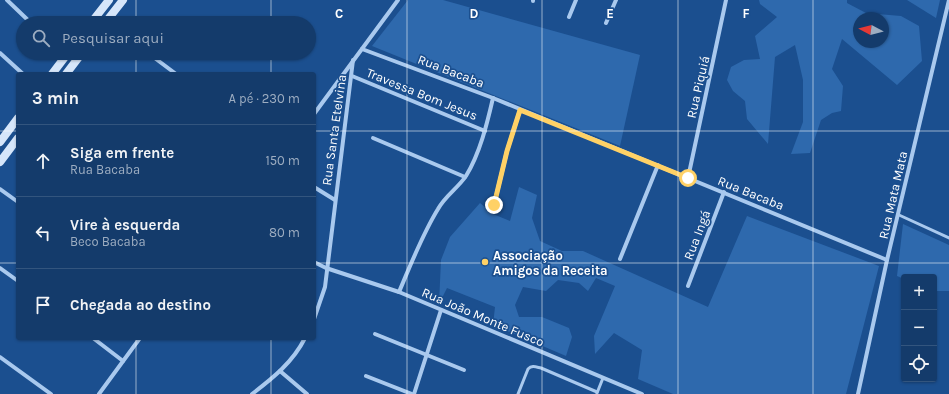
<!DOCTYPE html>
<html lang="pt">
<head>
<meta charset="utf-8">
<style>
  :root { --surface:#143b6b; --page:#214673; --text:#f1f3f6; --muted:#9dadc1; --line:#33557e }
  body { margin:0; font-family:Karla,sans-serif; background:var(--page); color:var(--text) }
  .controls { position:absolute; right:12px; bottom:12px; display:grid; overflow:hidden; border-radius:4px; box-shadow:0 1px 3px #0004 }
  .controls button { width:36px; height:36px; display:grid; place-items:center; padding:0; border:0; border-bottom:1px solid var(--line); background:var(--surface); color:var(--text); font:20px sans-serif }
  .compass { position:absolute; left:853px; top:12px; width:36px; height:36px; border-radius:50%; background:var(--surface); box-shadow:0 1px 3px #0004; rotate:277deg }
  .stop { position:absolute; width:12px; height:12px; margin:-9px; border:3px solid #ffd166; border-radius:50%; background:#fff }
  .stop.end { background:#ffd166; border-color:#fff; box-shadow:0 1px 4px #0008 }
  .list { margin:0; padding:0; list-style:none }
  h2 { display:flex; justify-content:space-between; align-items:center; height:52px; margin:0; padding:0 16px; font-size:17px }
  h2 small { font-size:13px; font-weight:400; color:var(--muted) }
  .list li { display:grid; grid-template-columns:26px 1fr auto; gap:12px; align-items:center; box-sizing:border-box; height:72px; padding:0 16px; border-top:1px solid var(--line) }
  .list b { display:block; font-size:15px; white-space:nowrap }
  .list p { margin:0; font-size:13px; white-space:nowrap; color:var(--muted) }
  .list em { font-size:13px; font-style:normal; color:var(--muted) }
  .icon { flex:none; width:22px; height:22px; fill:none; stroke:currentColor; stroke-width:2; stroke-linecap:round; stroke-linejoin:round }
  .map { position:relative; flex:none; width:949px; height:394px; overflow:hidden }
  .search { position:absolute; background:var(--surface); box-shadow:0 1px 3px #0004; left:16px; top:16px; width:300px; height:44px; display:flex; align-items:center; gap:10px; box-sizing:border-box; padding:0 14px; border-radius:22px; color:var(--muted); font-size:15px }
  .panel { position:absolute; background:var(--surface); box-shadow:0 1px 3px #0004; left:16px; top:72px; width:300px; height:268px; border-radius:4px }
  .map>svg:first-child { display:block }
  .green { fill:#2e69ad; fill-rule:evenodd }
  .lines { fill:none; stroke-linecap:round; stroke-linejoin:round }
  .lane { stroke:#a9c9ee; stroke-width:3 }
  .street { stroke:#a9c9ee; stroke-width:4 }
  .secondary { stroke:#d6e6fa; stroke-width:8 }
  .route { stroke:#ffd166; stroke-width:5 }
  .grid { fill:none; stroke:#fff; stroke-width:1; stroke-opacity:0.55 }
  .poi-dot { fill:#ffd166; stroke:#1b4f8f; stroke-width:1.5 }
  .labels { text-anchor:middle; dominant-baseline:central; stroke-width:3.5; stroke-linejoin:round; paint-order:stroke }
  .street-label { font-size:13px; fill:#fff; stroke:#1b4f8f }
  .poi-label { font-size:13px; font-weight:bold; fill:#fff; stroke:#1b4f8f; text-anchor:start }
  .grid-label { font-size:13px; text-anchor:middle; font-weight:bold; fill:#fff; stroke:#1b4f8f; stroke-width:3.5; stroke-linejoin:round; paint-order:stroke }
</style>
</head>
<body>
<div class="map">
<svg width="949" height="394" viewBox="0 0 949 394">
  <rect width="100%" height="100%" fill="#1b4f8f"/>
  <g class="green">
    <polygon points="408,0 443,0 640,55 620,146 372,46"/>
    <path d="M759,0H847V3L866,13L901,16L919,26L922,61L897,85L842,39L832,69L843,86L841,111L832,113L821,120L810,153L791,154L803,122V80L795,45L775,57L768,144L747,119L745,101L733,91L727,80L731,67L744,60L760,59L755,36L777,17L760,4ZM859,18H883V42H859Z"/>
    <polygon points="907,0 940,0 936,18"/>
    <polygon points="519,187 537,195 532,218 540,241 562,251 583,251 708,307 747,216 879,266 846,394 673,394 638,379 642,350 614,333 595,354 594,336 615,286 596,278 588,291 579,283 558,280 546,291 523,287 515,305 519,317 542,317 569,328 572,337 566,356 493,325 495,307 447,288 439,304 441,260 450,237 480,203 493,214 510,221"/>
    <polygon points="903,224 949,245 949,291 934,291 934,277 904,277 904,279 897,276"/>
  </g>
  <g class="lines">
    <g class="lane">
      <polyline points="899,215 949,238"/>
      <polyline points="597,393 603,378"/>
      <path d="M518,394L528,369C532,365 536,367 541,368L597,392"/>
    </g>
    <g class="street">
      <polyline points="7,0 31,23"/>
      <polyline points="533,1 533,0"/>
      <polyline points="569,17 576,0"/>
      <polyline points="606,23 616,0"/>
      <polyline points="362,49 493,98 887,260"/>
      <polyline points="0,53 23,74"/>
      <polyline points="148,53 176,74"/>
      <polyline points="352,76 485,131"/>
      <polyline points="314,114 398,0"/>
      <polyline points="373,138 465,177"/>
      <polyline points="688,178 726,0"/>
      <polyline points="314,187 335,200"/>
      <polyline points="0,189 18,202"/>
      <polyline points="494,205 507,151 520,110"/>
      <polyline points="620,259 658,165"/>
      <polyline points="314,262 326,268 399,292 642,394"/>
      <polyline points="0,268 18,281"/>
      <polyline points="688,286 724,192"/>
      <path d="M399,292C411,264 422,235 438,209C445,196 458,188 466,176C480,153 487,124 493,98"/>
      <polyline points="314,319 325,287 353,60"/>
      <polyline points="375,334 464,370"/>
      <polyline points="93,338 123,361"/>
      <polyline points="0,357 51,394"/>
      <polyline points="280,371 307,394"/>
      <polyline points="366,376 412,394"/>
      <polyline points="99,394 140,338"/>
      <path d="M252,394C273,378 293,362 305,338"/>
      <polyline points="414,394 441,310"/>
      <polyline points="858,394 887,260 949,0"/>
    </g>
    <g class="secondary">
      <polyline points="91,23 109,0"/>
      <polyline points="105,23 123,0"/>
      <polyline points="52,74 68,53"/>
      <polyline points="66,74 82,53"/>
      <polyline points="0,142 18,118"/>
      <polyline points="0,162 18,138"/>
    </g>
  </g>
  <g class="lines">
    <polyline class="route" points="494,205 507,151 520,110 688,178"/>
  </g>
  <path class="grid" d="M136,0V23M271,0V23M407,0V394M542,0V394M678,0V394M813,0V394M136,53V74M271,53V74M0,131H18M314,131H949M0,263H18M314,263H949M136,338V394M271,338V394"/>
  <circle class="poi-dot" cx="485" cy="262" r="4"/>
  <g class="labels">
    <g class="street-label">
      <text transform="translate(451 71) rotate(21)">Rua Bacaba</text>
      <text transform="translate(698 87) rotate(-77)">Rua Piquiá</text>
      <text transform="translate(422 94) rotate(22)">Travessa Bom Jesus</text>
      <text transform="translate(334 130) rotate(-82)">Rua Santa Etelvina</text>
      <text transform="translate(751 193) rotate(22)">Rua Bacaba</text>
      <text transform="translate(893 195) rotate(-77)">Rua Mata Mata</text>
      <text transform="translate(697 235) rotate(-69)">Rua Ingá</text>
      <text transform="translate(483 317) rotate(23)">Rua João Monte Fusco</text>
    </g>
    <g class="poi-label">
      <text x="493" y="255">Associação<tspan x="493" dy="15">Amigos da Receita</tspan></text>
    </g>
  </g>
  <g class="grid-label">
    <text x="339" y="18">C</text>
    <text x="474" y="18">D</text>
    <text x="610" y="18">E</text>
    <text x="746" y="18">F</text>
  </g>
</svg>
<div class="controls">
<button>+</button>
<button>−</button>
<button><svg class="icon" aria-label="locate" viewBox="0 0 24 24"><circle cx="12" cy="12" r="6"/><path d="M12 2v4M12 18v4M2 12h4M18 12h4"/></svg></button>
</div>
<svg class="compass" viewBox="-18 -18 36 36"><path d="M0-13l5 13h-10z" fill="#e53935"/><path d="M0 13l5-13h-10z" fill="#9dadc1"/></svg>
<div class="stop" style="left:688px;top:178px"></div>
<div class="stop end" style="left:494px;top:205px"></div>
<div class="search"><svg class="icon" aria-label="search" viewBox="0 0 24 24"><circle cx="10" cy="10" r="6"/><path d="M15 15l6 6"/></svg>Pesquisar aqui</div>
<section class="panel">
<h2>3 min<small>A pé · 230 m</small></h2>
<ul class="list">
<li><svg class="icon" aria-label="ahead" viewBox="0 0 24 24"><path d="M12 20V5M6 11l6-6 6 6"/></svg><div><b>Siga em frente</b><p>Rua Bacaba</p></div><em>150 m</em></li>
<li><svg class="icon" aria-label="left" viewBox="0 0 24 24"><path d="M17 20v-9H6M10 6l-5 5 5 5"/></svg><div><b>Vire à esquerda</b><p>Beco Bacaba</p></div><em>80 m</em></li>
<li><svg class="icon" aria-label="arrive" viewBox="0 0 24 24"><path d="M6 21V4h12l-3 4 3 4H6"/></svg><div><b>Chegada ao destino</b></div></li>
</ul>
</section>
</div>
</body>
</html>
